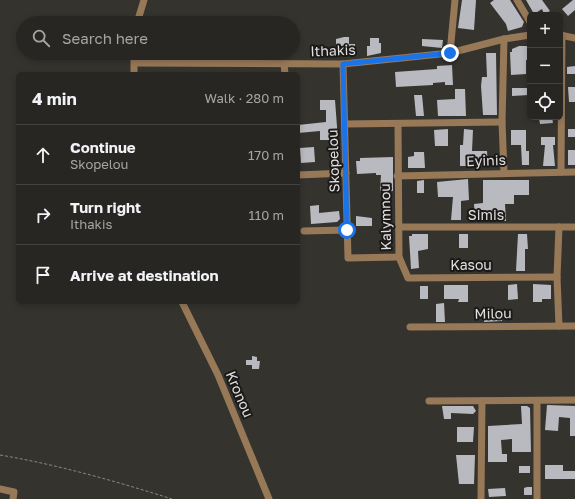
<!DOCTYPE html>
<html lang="en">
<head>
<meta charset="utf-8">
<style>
  :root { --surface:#282622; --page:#34322f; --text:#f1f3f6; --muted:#a5a5a5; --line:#444340 }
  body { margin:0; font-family:"Golos Text",sans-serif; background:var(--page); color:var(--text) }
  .controls { position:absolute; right:12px; top:12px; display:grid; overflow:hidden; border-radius:6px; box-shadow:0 2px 6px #0003 }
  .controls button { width:36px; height:36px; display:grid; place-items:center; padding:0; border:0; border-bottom:1px solid var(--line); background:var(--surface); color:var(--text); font:20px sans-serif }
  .stop { position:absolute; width:12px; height:12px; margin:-9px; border:3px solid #1a73e8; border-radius:50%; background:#fff }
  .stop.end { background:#1a73e8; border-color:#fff; box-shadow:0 1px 4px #0008 }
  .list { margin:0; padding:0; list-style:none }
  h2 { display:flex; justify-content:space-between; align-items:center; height:52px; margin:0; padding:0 16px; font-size:17px }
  h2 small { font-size:13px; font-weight:400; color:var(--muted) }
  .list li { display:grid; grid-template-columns:26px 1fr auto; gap:12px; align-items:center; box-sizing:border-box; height:60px; padding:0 16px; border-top:1px solid var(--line) }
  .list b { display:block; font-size:15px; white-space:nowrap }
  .list p { margin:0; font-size:13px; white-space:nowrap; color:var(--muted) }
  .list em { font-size:13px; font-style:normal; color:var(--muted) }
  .icon { flex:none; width:22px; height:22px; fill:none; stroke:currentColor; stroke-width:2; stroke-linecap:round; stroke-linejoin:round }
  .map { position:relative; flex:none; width:575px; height:499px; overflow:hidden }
  .search { position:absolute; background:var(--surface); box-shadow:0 2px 6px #0003; left:16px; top:16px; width:284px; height:44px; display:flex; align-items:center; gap:10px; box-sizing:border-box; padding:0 14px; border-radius:22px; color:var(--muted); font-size:15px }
  .panel { position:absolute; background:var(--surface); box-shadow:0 2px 6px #0003; left:16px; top:72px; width:284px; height:232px; border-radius:6px }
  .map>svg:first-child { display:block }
  .building { fill:#b9babf }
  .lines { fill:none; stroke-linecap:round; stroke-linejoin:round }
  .path { stroke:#8b8985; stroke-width:1; stroke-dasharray:3 2; stroke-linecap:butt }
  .minor { stroke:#977958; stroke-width:7 }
  .route { stroke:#1a73e8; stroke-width:5 }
  .labels { text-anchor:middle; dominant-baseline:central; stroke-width:4; stroke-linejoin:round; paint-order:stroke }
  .street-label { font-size:14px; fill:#e1e0dd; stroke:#1b1a19 }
</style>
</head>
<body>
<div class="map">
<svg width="575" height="499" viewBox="0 0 575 499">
  <rect width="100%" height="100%" fill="#35332e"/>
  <g class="building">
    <polygon points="462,0 476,0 474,30 458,28"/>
    <polygon points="494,0 510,0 524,22 522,27 508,31 506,24 490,3"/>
    <polygon points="526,0 542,0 550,11 544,14 542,9 534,14"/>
    <polygon points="573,0 575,0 575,10 568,16 562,9"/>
    <polygon points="344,37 349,37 349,44 355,44 355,54 336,55 336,39"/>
    <polygon points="370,38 379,38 379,43 381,43 381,53 367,56 367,46 370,46"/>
    <polygon points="422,39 443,40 442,48 422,46"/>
    <polygon points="519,46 529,46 529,60 526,60 526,74 511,75 510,52 512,52 512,49"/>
    <polygon points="486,53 496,53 497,115 483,115 481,86 482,77 487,77"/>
    <polygon points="452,65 453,85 445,85 445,82 433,83 433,85 396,87 395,72 437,69 437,66"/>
    <polygon points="575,66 575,74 567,74 567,67"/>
    <polygon points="568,87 575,87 575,102 569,102"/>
    <polygon points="512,88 529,88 529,95 512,96"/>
    <polygon points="455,89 465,89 466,116 438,116 437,100 455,99"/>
    <polygon points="414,95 422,95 424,116 416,116"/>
    <polygon points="320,100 335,100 338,140 320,140 320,131 298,133 298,125 326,122 326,110 320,110"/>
    <polygon points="543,117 552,117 553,123 540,124 539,118"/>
    <polygon points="448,129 448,146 435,146 434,130"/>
    <polygon points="464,129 473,130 472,151 487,151 488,166 460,166 460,145 463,145"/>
    <rect x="568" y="129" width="7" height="8"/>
    <polygon points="511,130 526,130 526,151 529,151 529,165 522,165 521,145 511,145"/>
    <polygon points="541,137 555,137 555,145 553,145 555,166 543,166 545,145 541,145"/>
    <polygon points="314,147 315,162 301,163 300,148"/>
    <rect x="568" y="150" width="7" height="15"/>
    <polygon points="414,152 424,152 425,168 408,168 408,157 414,156"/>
    <polygon points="393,157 393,191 380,191 381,175 376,175 376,173 357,174 356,161 360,161 360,158"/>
    <polygon points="468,179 469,200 461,201 461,220 451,220 453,197 438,197 437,182"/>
    <polygon points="424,180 424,193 417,193 417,181"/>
    <polygon points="483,180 529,180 529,195 514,195 514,204 505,204 506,221 498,221 498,218 475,220 474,204 483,203"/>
    <polygon points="319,205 319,213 339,211 340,219 337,222 311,224 310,206"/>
    <polygon points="356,216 372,218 372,226 356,226"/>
    <polygon points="412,234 428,234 428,249 418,251 419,268 411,269 409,236 412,236"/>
    <rect x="459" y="234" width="9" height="14"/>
    <polygon points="518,234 527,234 528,249 525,249 525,271 516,271"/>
    <polygon points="517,284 518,299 508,300 508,285"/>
    <polygon points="533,284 551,285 551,299 542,299 542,302 533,302"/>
    <polygon points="444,285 468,285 468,302 458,302 459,299 444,299"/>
    <rect x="420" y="286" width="8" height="13"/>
    <polygon points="444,303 445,322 436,322 436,304"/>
    <polygon points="484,315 502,315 502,321 484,322"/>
    <polygon points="252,356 257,357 257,361 260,361 259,369 252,369 252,365 246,365 246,360 252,360"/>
    <polygon points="547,405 575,406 575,436 570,436 570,418 559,417 558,431 545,430"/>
    <polygon points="442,406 473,406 476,411 473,414 451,413 451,419 444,419"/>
    <polygon points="521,406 527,406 530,408 531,452 512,452 512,439 501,440 502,454 507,454 507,462 488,462 488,426 522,424"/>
    <polygon points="457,427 474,427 473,442 457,442"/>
    <polygon points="456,455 475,455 474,484 459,484"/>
    <polygon points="545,465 563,465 563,471 575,471 575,479 545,479"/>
    <rect x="519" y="466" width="11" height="7"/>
    <polygon points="527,487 532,487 532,495 524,495 524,488"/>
    <polygon points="505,488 506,496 489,497 488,489"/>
  </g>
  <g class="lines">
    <path class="path" d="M0,455C59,465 115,481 172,499"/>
    <g class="minor">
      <polyline points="517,0 530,22"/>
      <polyline points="137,23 144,0"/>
      <polyline points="560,35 575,38"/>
      <polyline points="134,53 134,74"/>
      <polyline points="450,53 455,0"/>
      <polyline points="135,63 343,64 450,53 504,39 530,35"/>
      <polyline points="284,64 285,74"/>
      <polyline points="343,64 348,258 399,257 398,124"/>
      <polyline points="345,124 502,122"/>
      <polyline points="504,172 502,122 504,39"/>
      <polyline points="561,172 562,35"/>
      <polyline points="298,175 346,173"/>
      <polyline points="397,176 575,172"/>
      <polyline points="398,227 575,227"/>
      <polyline points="304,231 347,230"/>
      <polyline points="399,257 408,278 557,277"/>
      <polyline points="182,302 218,375 269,499"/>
      <polyline points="559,326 557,277 559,227"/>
      <polyline points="410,327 575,326"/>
      <polyline points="429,401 575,400"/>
      <polyline points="537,402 537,499"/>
      <polyline points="0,489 14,492 13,499"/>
      <polyline points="481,499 482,401"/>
    </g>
  </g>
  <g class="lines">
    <polyline class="route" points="347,230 343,64 450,53"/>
  </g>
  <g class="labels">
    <g class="street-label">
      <text transform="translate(333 50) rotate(-2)">Ithakis</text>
      <text transform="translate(486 160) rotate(-2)">Eyinis</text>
      <text transform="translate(333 161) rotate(-92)">Skopelou</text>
      <text x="486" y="214">Simis</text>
      <text transform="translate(385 217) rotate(-91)">Kalymnou</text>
      <text x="471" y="264">Kasou</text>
      <text transform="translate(493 313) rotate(-1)">Milou</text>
      <text transform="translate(240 394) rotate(67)">Kronou</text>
    </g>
  </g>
</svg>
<div class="controls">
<button>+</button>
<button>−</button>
<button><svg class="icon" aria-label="locate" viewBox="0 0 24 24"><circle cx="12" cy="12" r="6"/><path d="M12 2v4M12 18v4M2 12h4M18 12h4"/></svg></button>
</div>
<div class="stop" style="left:347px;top:230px"></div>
<div class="stop end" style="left:450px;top:53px"></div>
<div class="search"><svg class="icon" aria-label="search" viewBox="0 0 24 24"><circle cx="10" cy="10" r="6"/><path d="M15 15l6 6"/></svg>Search here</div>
<section class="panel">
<h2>4 min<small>Walk · 280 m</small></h2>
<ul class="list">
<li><svg class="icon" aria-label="ahead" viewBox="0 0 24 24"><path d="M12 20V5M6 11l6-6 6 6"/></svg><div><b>Continue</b><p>Skopelou</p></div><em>170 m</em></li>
<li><svg class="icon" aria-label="right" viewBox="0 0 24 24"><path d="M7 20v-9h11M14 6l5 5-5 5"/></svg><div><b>Turn right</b><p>Ithakis</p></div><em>110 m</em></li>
<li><svg class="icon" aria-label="arrive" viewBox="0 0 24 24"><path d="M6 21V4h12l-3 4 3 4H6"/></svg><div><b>Arrive at destination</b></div></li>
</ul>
</section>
</div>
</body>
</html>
